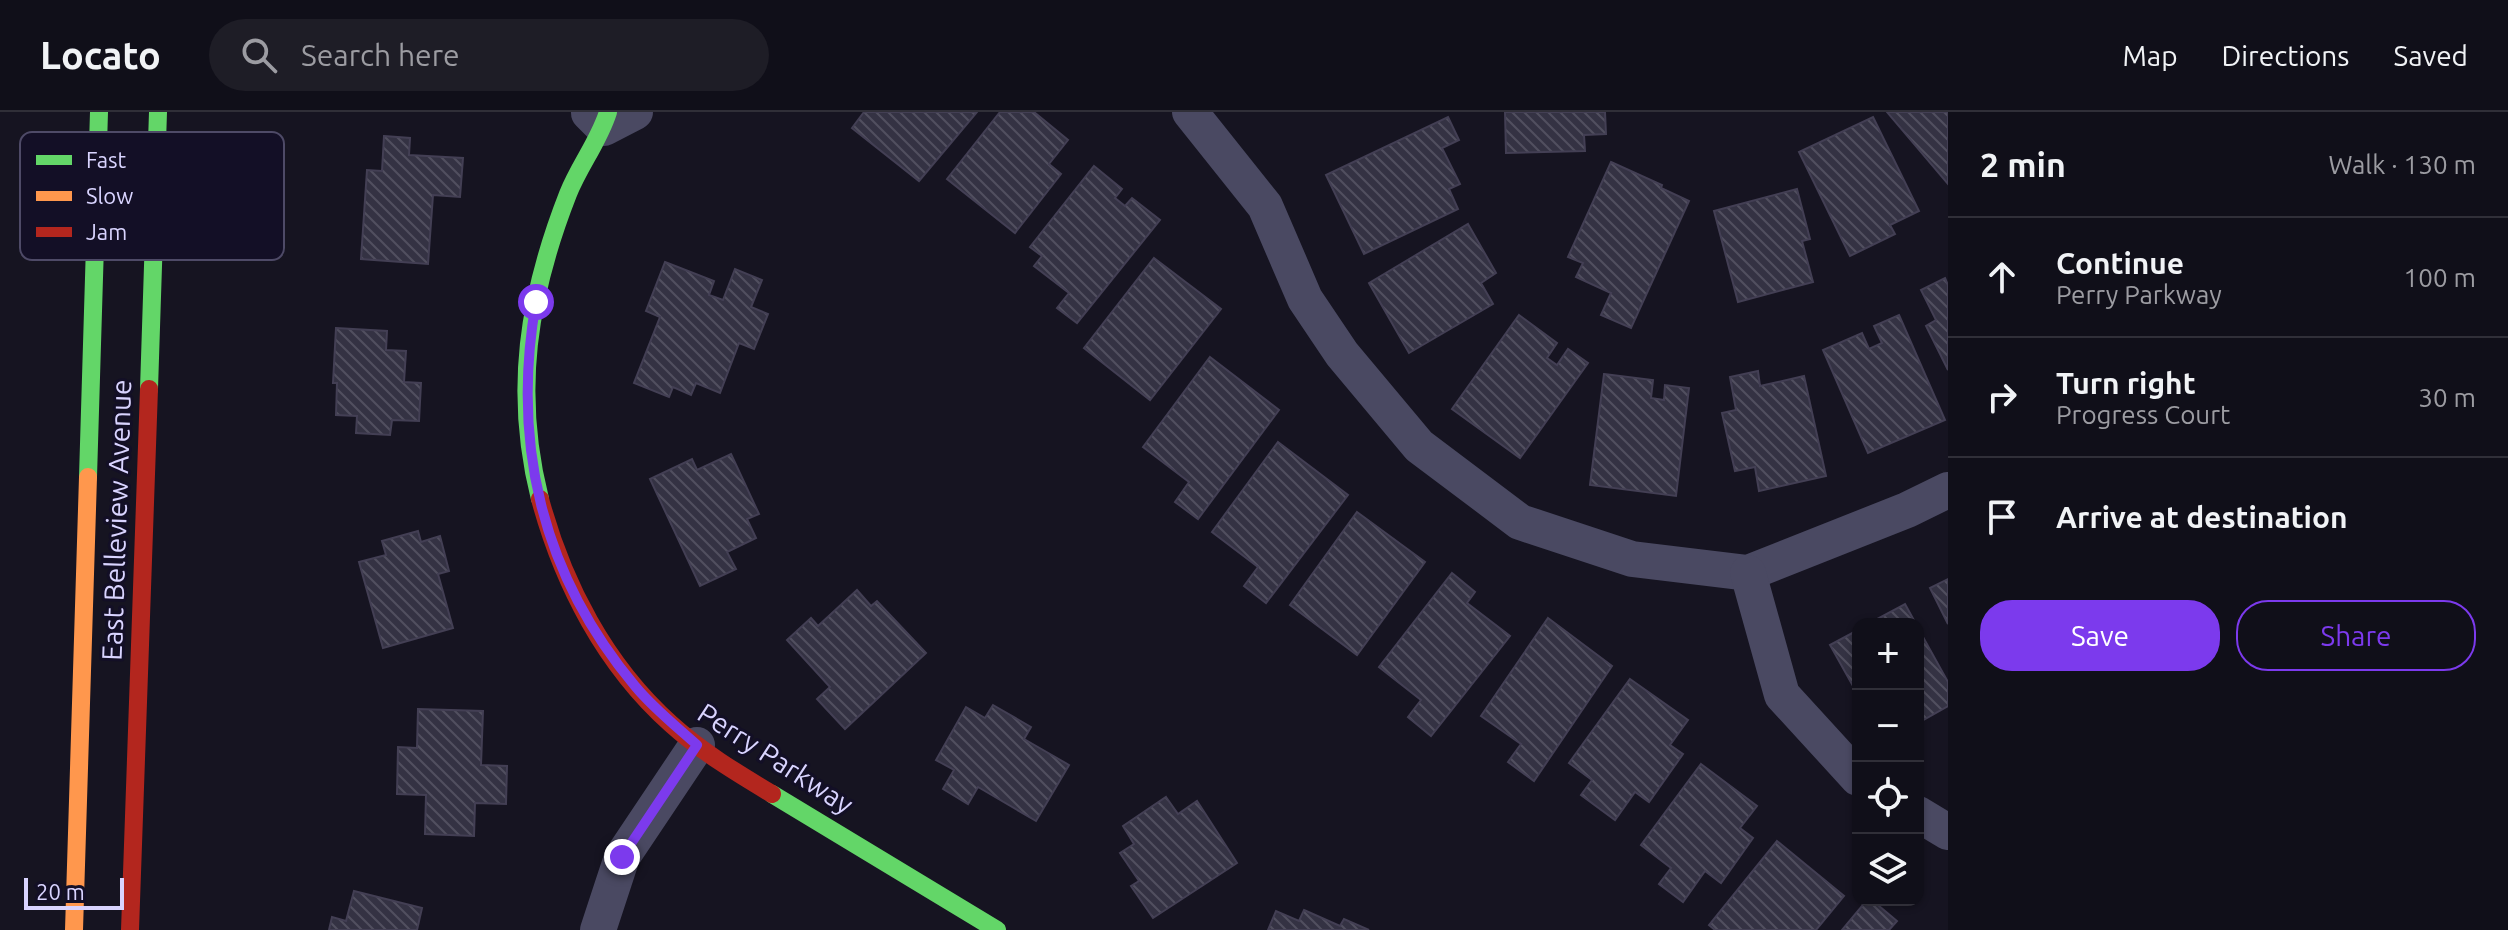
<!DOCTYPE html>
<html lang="en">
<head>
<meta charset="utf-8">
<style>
  :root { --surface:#100f19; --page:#1e1d26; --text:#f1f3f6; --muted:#9c9ca2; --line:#302f38; --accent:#7c3aed }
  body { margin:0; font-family:Ubuntu,sans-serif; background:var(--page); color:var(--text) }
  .controls { position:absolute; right:24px; bottom:24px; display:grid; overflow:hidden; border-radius:16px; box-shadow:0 2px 6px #0004 }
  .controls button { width:72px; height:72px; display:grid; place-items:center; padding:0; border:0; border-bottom:2px solid var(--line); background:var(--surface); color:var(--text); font:40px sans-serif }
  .scale { position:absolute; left:24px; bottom:20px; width:100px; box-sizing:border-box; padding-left:8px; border:4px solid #d9d4ff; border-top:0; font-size:22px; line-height:28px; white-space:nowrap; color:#d9d4ff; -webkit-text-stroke:6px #130f26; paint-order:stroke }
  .stop { position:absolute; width:24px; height:24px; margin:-18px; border:6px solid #7c3aed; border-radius:50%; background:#fff }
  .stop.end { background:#7c3aed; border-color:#fff; box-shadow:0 2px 8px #0008 }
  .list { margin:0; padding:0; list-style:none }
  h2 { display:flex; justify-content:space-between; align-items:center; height:104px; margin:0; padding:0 32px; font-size:34px }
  h2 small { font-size:26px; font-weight:400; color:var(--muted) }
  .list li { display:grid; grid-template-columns:52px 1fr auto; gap:24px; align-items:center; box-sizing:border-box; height:120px; padding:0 32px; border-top:2px solid var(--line) }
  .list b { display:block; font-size:30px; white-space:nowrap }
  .list p { margin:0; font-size:26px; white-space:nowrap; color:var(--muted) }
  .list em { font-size:26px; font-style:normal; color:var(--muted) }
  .actions { display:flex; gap:16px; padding:24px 32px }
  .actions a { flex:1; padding:18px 0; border:2px solid var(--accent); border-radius:32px; text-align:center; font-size:28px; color:var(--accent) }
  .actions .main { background:var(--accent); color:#fff }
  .icon { flex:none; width:44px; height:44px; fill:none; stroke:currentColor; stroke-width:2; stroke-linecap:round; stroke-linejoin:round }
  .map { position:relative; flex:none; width:1948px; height:818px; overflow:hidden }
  header { display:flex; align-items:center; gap:48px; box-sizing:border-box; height:112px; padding:0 40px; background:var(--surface); border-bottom:2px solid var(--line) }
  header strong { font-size:38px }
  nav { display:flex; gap:44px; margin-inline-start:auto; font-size:28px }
  .search { width:560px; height:72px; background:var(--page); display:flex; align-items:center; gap:20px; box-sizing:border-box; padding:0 28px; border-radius:44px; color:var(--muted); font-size:30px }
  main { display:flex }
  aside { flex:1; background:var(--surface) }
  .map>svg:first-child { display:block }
  .building { fill:url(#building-back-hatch); stroke:#433f54; stroke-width:2 }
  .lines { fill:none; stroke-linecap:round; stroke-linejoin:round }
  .street { stroke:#4a4962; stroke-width:36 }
  .fast { stroke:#63d668; stroke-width:18 }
  .slow { stroke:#ff974d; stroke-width:18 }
  .jam { stroke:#b3261e; stroke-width:18 }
  .route { stroke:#7c3aed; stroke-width:10 }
  .labels { text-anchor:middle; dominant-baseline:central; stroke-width:6; stroke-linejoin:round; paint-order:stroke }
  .street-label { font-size:28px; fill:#d9d4ff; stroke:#130f26 }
  .key { fill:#130f26; stroke:#4e4a67; stroke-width:2 }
  .key-label { font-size:22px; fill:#d9d4ff }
</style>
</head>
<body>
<header>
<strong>Locato</strong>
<div class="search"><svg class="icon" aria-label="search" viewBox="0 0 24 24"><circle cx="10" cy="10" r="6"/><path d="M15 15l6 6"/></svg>Search here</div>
<nav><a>Map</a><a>Directions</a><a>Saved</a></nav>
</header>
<main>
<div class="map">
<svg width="1948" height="818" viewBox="0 0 1948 818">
  <defs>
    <pattern id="building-back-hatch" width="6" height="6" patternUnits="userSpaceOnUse" patternTransform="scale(2)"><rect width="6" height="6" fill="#343243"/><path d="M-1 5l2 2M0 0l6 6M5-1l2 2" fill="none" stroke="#514f5f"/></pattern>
  </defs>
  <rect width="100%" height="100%" fill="#161421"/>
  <g class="building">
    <polygon points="864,0 977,0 919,69 852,16"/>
    <polygon points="1000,0 1034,0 1068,28 1049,52 1061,62 1015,121 947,67"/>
    <polygon points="1505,0 1605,0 1606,22 1584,23 1585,39 1506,41"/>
    <polygon points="1887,0 1948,0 1948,72"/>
    <polygon points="1448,5 1459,28 1442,36 1460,72 1449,77 1458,97 1364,142 1326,63"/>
    <polygon points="1873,5 1919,99 1890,113 1895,122 1850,144 1799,40"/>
    <polygon points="384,24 410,26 409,43 463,46 460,85 433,83 428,152 361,147 367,58 382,59"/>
    <polygon points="1611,50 1662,73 1661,76 1689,89 1631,216 1601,203 1611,181 1576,165 1583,151 1568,145"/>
    <polygon points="1094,54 1122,77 1115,86 1125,94 1132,86 1160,108 1077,211 1057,196 1069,181 1034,154 1042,144 1030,135"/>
    <polygon points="1797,77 1810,127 1802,129 1813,170 1738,190 1714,99"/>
    <polygon points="1468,112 1496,161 1481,171 1493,192 1409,241 1369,171"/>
    <polygon points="1154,146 1221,197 1150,288 1084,236"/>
    <polygon points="665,150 714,169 709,183 723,188 735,157 762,168 751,195 768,202 754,237 739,231 720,281 696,271 691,283 673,275 669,285 634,271 660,205 646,199"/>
    <polygon points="1945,166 1948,173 1948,258 1926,214 1936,208 1921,178"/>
    <polygon points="1519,203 1557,231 1547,246 1557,253 1568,237 1588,251 1520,346 1452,297"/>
    <polygon points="1899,203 1945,308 1868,341 1823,238 1862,221 1869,237 1882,231 1874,214"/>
    <polygon points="336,216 387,219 386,238 406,239 404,270 421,271 419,309 392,308 390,323 356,321 357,304 336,303 337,271 333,271"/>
    <polygon points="1210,245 1279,298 1198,407 1175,390 1189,370 1143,335"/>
    <polygon points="1758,259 1760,274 1804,264 1826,364 1759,379 1755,355 1735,359 1722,301 1736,298 1730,265"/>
    <polygon points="1604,262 1653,268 1651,286 1664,288 1665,273 1689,276 1676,384 1590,373"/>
    <polygon points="1278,330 1348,383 1266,491 1244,474 1258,455 1212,420"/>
    <polygon points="731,342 759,402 747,407 756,426 727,440 736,457 700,474 650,367 692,347 697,358"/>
    <polygon points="1357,400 1425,450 1357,543 1290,493"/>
    <polygon points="418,419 421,430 440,424 449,459 438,462 453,516 383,536 359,450 386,443 382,429"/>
    <polygon points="1452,461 1475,480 1467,491 1510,524 1431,624 1408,605 1421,588 1379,555"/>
    <polygon points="1948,467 1948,512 1930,476"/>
    <polygon points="857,478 871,494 877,489 926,541 845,617 817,587 830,575 787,528 811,506 818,514"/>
    <polygon points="1905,492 1916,512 1868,512"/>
    <polygon points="1548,506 1612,554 1534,669 1508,650 1521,632 1481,604"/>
    <polygon points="1918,516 1948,570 1948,594 1918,611"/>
    <polygon points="1858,518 1858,583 1830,533"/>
    <polygon points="1630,567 1688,608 1670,633 1683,642 1649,690 1635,680 1615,708 1581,683 1592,668 1569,651"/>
    <polygon points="993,593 1031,615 1024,627 1069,653 1036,709 978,675 968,692 943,677 954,658 936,648 966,595 985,606"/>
    <polygon points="418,597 483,599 481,653 507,654 506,692 475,691 474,724 425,722 426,683 397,682 398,635 417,636"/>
    <polygon points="1701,652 1757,694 1740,716 1753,726 1721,771 1705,759 1683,790 1659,772 1671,756 1641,733"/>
    <polygon points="1166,685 1178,702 1197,689 1237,751 1153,806 1131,774 1139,769 1120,741 1134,732 1123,714"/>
    <polygon points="1777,729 1844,784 1816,818 1715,818 1709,813"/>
    <polygon points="354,779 422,796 417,818 329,818 332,805 346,809"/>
    <polygon points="1867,788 1872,788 1897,809 1889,818 1842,818"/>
    <polygon points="1304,798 1340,814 1344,807 1369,818 1268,818 1276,799 1299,809"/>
  </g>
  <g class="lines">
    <g class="street">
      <polyline points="1190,0 1265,94 1305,187 1342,242 1419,334 1520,410 1632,447 1748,461 1907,398 1948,378"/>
      <polyline points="589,1 604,16 635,0"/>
      <polyline points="1748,461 1782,583 1858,666"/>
      <polyline points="1918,702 1948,720"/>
      <polyline points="598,818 622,745 697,633"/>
    </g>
    <g class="fast">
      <polyline points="149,277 158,0"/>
      <polyline points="88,365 99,0"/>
      <path d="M540,387C513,280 528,184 568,82C579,54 599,29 608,0"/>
      <polyline points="772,682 997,818"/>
    </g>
    <polyline class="slow" points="74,818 88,365"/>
    <g class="jam">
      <path d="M540,387C563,472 605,553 671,612C702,640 737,661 772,682"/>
      <polyline points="130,818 149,277"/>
    </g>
  </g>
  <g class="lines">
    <path class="route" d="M536,190C511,331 542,463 635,574C653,596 676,614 697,633L622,745"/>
  </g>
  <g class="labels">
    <g class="street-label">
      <text transform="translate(116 408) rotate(-88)">East Belleview Avenue</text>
      <text transform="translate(776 646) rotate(33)">Perry Parkway</text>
    </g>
  </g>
  <rect x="20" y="20" width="264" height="128" rx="12" class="key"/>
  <rect x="36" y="43" width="36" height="10" fill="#63d668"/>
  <rect x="36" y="79" width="36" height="10" fill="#ff974d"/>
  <rect x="36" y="115" width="36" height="10" fill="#b3261e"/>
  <g class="key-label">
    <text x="86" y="56">Fast</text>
    <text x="86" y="92">Slow</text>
    <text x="86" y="128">Jam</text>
  </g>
</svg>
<div class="controls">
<button>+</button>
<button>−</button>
<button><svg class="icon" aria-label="locate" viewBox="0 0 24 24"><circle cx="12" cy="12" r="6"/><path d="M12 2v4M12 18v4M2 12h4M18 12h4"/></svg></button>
<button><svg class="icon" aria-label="layers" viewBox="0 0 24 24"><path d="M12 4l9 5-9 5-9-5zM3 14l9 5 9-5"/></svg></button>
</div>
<div class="scale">20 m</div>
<div class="stop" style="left:536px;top:190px"></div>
<div class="stop end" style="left:622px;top:745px"></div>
</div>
<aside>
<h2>2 min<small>Walk · 130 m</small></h2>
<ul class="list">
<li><svg class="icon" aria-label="ahead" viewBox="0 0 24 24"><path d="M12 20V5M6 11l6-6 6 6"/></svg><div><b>Continue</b><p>Perry Parkway</p></div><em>100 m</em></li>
<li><svg class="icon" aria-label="right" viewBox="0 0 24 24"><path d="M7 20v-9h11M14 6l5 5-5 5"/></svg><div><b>Turn right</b><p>Progress Court</p></div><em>30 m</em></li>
<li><svg class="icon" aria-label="arrive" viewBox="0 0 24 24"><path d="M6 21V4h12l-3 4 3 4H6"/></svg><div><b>Arrive at destination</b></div></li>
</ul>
<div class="actions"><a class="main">Save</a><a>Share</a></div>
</aside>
</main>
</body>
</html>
